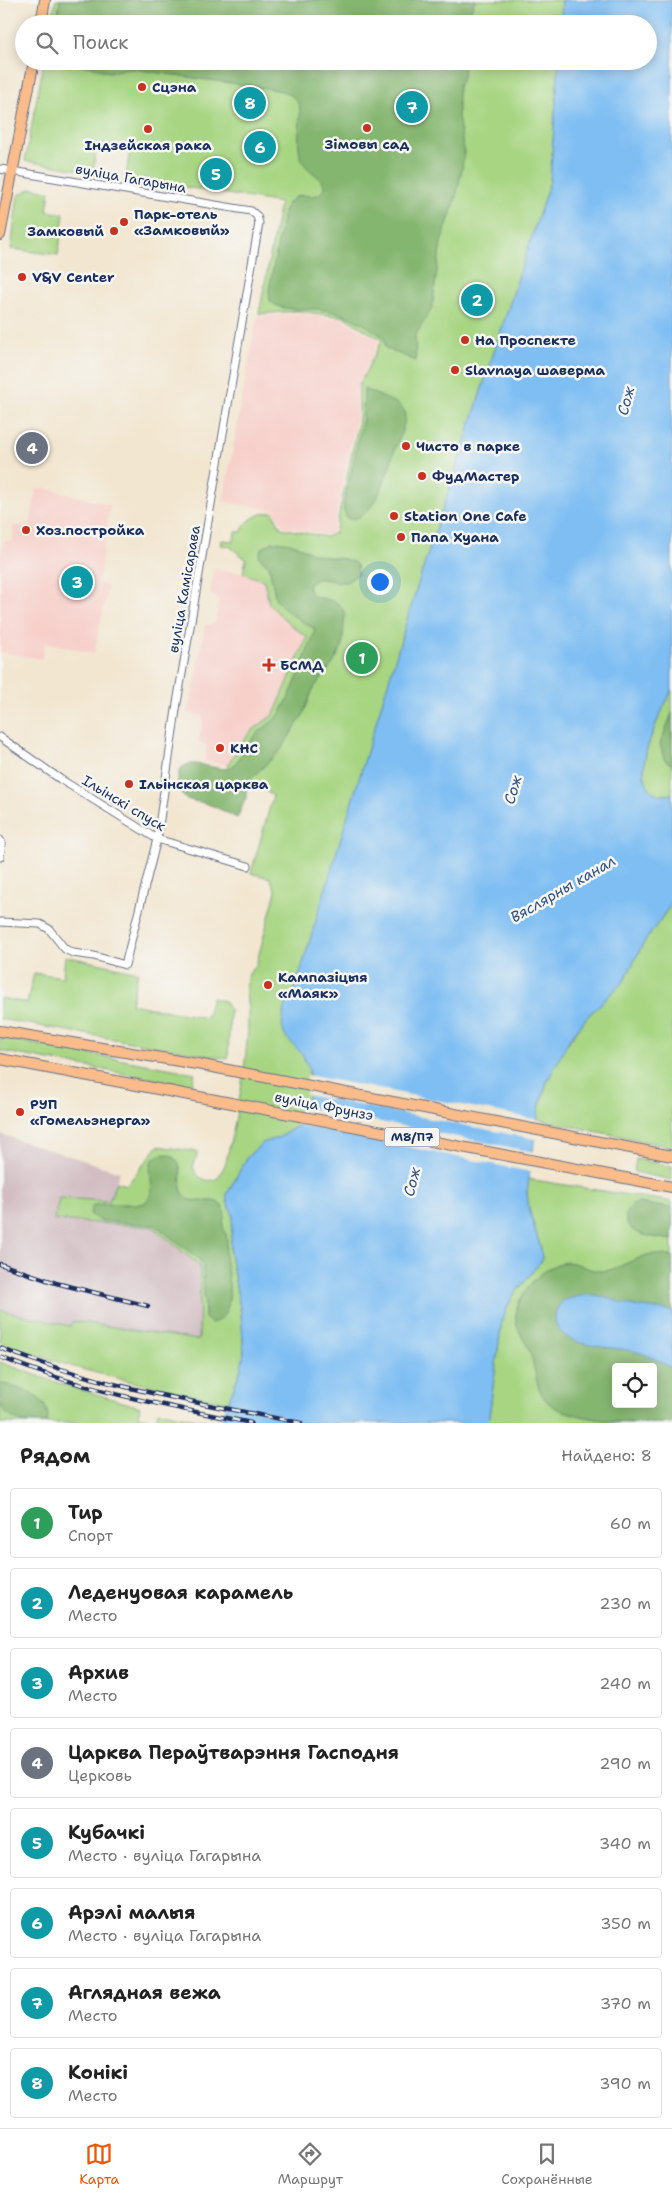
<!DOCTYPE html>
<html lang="ru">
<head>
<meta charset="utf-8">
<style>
  :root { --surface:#fff; --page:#f6f6f6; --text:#222; --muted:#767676; --line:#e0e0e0; --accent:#ea580c }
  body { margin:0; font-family:"Shantell Sans",sans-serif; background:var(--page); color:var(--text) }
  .controls { position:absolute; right:15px; bottom:15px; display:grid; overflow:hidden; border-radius:5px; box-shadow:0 2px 12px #0003 }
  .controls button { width:45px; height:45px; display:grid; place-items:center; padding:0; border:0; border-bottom:1px solid var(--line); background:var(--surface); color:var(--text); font:25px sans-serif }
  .you { position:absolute; left:379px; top:581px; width:18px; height:18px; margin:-12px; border:4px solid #fff; border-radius:50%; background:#1a73e8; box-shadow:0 0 0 8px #1a73e833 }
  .badge { display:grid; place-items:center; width:32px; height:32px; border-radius:50%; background:var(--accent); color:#fff; font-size:16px; font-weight:700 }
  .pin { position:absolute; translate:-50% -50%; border:2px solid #fff; box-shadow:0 1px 5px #0006 }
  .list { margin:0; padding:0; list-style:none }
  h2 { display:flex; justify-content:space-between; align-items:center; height:65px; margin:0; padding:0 20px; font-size:21px }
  h2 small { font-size:16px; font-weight:400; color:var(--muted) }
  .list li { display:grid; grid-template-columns:32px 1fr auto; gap:15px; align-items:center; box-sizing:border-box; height:70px; margin:0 10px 10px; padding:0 10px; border:1px solid var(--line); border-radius:5px }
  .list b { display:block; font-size:19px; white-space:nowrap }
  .list p { margin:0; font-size:16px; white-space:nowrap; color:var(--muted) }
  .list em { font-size:16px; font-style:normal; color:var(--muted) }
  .icon { flex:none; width:28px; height:28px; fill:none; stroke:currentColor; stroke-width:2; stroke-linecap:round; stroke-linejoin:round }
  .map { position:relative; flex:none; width:672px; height:1423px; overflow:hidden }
  .search { position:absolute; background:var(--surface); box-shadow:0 2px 12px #0003; left:15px; right:15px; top:15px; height:55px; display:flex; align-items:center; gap:12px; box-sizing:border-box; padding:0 18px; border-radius:28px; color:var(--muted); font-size:19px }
  .sheet { height:705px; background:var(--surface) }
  nav { display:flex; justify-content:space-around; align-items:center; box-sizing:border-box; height:70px; border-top:1px solid var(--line); background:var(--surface); font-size:14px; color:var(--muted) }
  nav a { display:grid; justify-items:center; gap:2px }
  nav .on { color:var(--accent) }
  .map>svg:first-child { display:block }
  .built { fill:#f7d0ca }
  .industrial { fill:#d2bec2 }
  .green { fill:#a7d582; stroke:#618270; fill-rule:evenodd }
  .forest { fill:#85b670; stroke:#507267; fill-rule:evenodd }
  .water { fill:#7ebef3; stroke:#4c76a8 }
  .pier { fill:#f2e6d0 }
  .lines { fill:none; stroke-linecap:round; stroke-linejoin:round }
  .street-casing { stroke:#666f86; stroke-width:9 }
  .primary-casing { stroke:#666f86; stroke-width:12 }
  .street { stroke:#fff; stroke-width:7 }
  .primary { stroke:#f9bc8a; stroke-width:10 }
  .rail-casing { stroke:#1b2f5e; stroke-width:4.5 }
  .rail { stroke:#f6f6f2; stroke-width:2.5; stroke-dasharray:8; stroke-linecap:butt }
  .poi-dot { fill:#c8321e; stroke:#f6f6f2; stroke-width:2 }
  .labels { text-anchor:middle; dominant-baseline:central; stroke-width:5; stroke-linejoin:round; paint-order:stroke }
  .shield { fill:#f6f6f2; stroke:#5d6b8a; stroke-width:1 }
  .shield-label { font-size:12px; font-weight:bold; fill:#1b2f5e }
  .poi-label { font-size:14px; font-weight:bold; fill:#1b2f5e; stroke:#f6f6f2; text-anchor:start }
  .street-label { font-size:14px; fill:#1b2f5e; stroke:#f6f6f2 }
  .water-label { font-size:15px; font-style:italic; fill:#345383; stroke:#f6f6f2 }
</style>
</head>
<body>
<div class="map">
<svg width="672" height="1423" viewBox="0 0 672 1423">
  <rect width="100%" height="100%" fill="#f6f6f2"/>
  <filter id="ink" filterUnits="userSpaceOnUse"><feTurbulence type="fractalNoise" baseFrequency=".02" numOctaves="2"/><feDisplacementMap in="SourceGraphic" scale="10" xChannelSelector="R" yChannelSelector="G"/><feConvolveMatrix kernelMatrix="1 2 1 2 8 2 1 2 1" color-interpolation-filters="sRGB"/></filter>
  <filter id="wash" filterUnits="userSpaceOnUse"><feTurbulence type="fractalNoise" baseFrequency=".0096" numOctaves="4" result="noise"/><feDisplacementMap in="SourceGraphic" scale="20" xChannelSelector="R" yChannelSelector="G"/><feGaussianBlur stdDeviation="1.12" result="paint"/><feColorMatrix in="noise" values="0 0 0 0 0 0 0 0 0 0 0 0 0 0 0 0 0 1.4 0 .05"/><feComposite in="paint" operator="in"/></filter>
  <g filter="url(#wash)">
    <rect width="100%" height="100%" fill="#f2e6d0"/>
    <g class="built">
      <polygon points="299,314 343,319 379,341 358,384 356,420 333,532 326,535 283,526 274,510 223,502 257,317"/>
      <polygon points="45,488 110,505 98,583 108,586 94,653 45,642 42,659 0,652 0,554 4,541 13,541 13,526 30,526 36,489"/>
      <polygon points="214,570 243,573 264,581 269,604 288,623 307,636 274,715 249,733 227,765 205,761 207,745 199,743 199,740 203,716 187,713 194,687 205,625 215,624 219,599 210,594"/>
    </g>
    <polygon class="industrial" points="0,1134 120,1172 109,1201 59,1198 54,1220 153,1227 200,1266 199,1340 73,1321 71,1326 0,1310"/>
    <g class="green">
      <polygon points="56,0 562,0 561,24 51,24"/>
      <path d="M44,61H559L550,181L419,581L296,987L290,999L285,1004L283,1014L309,1069L308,1098L305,1111L297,1126L280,1137L263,1143L248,1156L227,1194L228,1204L233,1215L230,1253L241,1313L244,1352L243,1363L228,1403C151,1386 73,1371 0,1342V1310L70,1326L73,1321L199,1340L200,1266L153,1227L54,1220L59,1198L109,1201L116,1182L127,1185L158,1146L198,1152L193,1167C197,1178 207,1184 218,1178L225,1165C236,1122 249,1057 248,1012C247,995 241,979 256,965L276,891L270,878L251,873L273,796L227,765L249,733L274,714L307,637L288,623L269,604L264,581L243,573L246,559L229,546L221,545L222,540L234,541L235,532H241C247,519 258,513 273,512L281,528L326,537L335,533L359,420V385L382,340L344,317L298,311L259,314L280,203L126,177L130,148L97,143L93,172L25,161Z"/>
      <polygon points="32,188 50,191 47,211 64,214 58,255 11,249 18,195"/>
      <path d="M672,689V794C664,796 656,796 650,789C631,765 662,713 672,689Z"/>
      <polygon points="672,903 672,1147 536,1119 547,1082 562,1051 587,1017 624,981 643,944"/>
      <polygon points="65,956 138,972 131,1004 206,1018 212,998 223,1000 230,1010 228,1059 0,1019 0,998 27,1003 34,973 63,977"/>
      <polygon points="0,1038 195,1073 192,1086 0,1051"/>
      <polygon points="636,1159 672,1166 672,1180 634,1172"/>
      <path d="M528,1179L672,1202V1423H488L502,1320L512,1297L542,1260L541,1249L527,1202ZM616,1367H653V1404H616Z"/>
      <polygon points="0,1362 58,1383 140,1407 138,1416 156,1420 158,1411 215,1423 0,1423"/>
    </g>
    <g class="forest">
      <polygon points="60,0 475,0 465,24 56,24"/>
      <path d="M57,61H464L463,77L458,87V116L464,152L462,169L455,201L441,242L432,308L415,336L416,361L385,348V340L381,335C363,323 346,313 323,310C308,307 281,313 270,301L269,289L284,212L289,202L297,196C308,194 321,200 325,186C321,176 311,173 305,165C294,151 301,126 300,109C297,98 290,93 278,90L133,69L108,72L89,66L64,65Z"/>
      <path d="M364,389L398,404L405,412C405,427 400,436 395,449C388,469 377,521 348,519L344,511V503L363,419Z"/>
      <path d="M272,542C296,540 299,549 318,555C331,559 346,556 357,565L358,574L347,582C333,584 317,572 308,586L311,595C323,600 340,598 345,614L342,647L334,662L313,689L303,715L280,751L246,783V798L237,818C227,813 217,807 207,804C196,800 186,803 179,791C170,741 220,778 233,766C241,758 246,746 253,738C261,728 275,722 281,712C294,690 303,661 313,637L315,631L313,628L290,614L276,600L269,566L259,557L261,549Z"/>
      <polygon points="672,713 672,765 664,759 660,744"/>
      <path d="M168,1154C191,1165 173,1184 186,1197C197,1207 218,1193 224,1210C226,1215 223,1219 223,1225C223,1230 227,1234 227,1240C227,1245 225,1250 225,1255C227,1274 239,1318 211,1323L205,1318L203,1266L199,1259L155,1225L101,1221L90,1215L91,1209L94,1205L101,1204H142C166,1194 132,1155 168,1154Z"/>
      <path d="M638,1203L672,1208V1240C658,1237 625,1237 626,1216C626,1208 632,1205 638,1203Z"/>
      <path d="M652,1254L672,1256V1423C634,1423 592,1423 556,1408C536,1397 537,1378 532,1359C529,1345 518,1334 516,1321C513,1299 537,1273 555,1265C575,1256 583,1271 602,1271C616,1271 635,1257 652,1254ZM616,1367H653V1404H616Z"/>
      <path d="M0,1383C18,1388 54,1396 47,1423C28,1423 8,1423 0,1403C0,1398 0,1388 0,1383Z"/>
    </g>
    <g class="water">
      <path d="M562,0H672V689C662,713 631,765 650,789C656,796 664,796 672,794V903L643,944L624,981L587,1017L570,1038L547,1082L539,1108L527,1193L529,1210L541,1249L542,1260L512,1297L502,1320L488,1423H220L241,1369L244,1352L241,1313L230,1253L233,1215L227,1201V1194L248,1156L263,1143L280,1137L297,1126L305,1111L308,1098L310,1075L307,1063L302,1054L285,1036L282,1026L285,1004L290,999L296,986L419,581L550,181L559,61H648V24H561Z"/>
      <path d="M584,1295H596L634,1306L672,1311V1368C660,1362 649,1355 637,1352C615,1346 564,1349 556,1324C553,1314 557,1307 564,1300Z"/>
    </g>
    <g class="pier">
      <polygon points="307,1075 539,1120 536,1139 306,1095"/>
      <polygon points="304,1107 534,1152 531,1172 295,1124"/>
    </g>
  </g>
  <g filter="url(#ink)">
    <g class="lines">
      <defs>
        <g id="street">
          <polyline points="0,169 251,211 257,216 259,223 177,703 157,839 125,965 94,956 73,953 65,949 49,929 40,924 0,922"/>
          <polyline points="0,737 60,779 157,839 248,866"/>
          <polyline points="0,840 2,844 0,857"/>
        </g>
        <g id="primary">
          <polyline points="41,24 45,0"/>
          <polyline points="0,235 34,61"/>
          <polyline points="0,1031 197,1064 672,1156"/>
          <polyline points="0,1059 672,1187"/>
        </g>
      </defs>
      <use href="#street" class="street-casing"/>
      <use href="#primary" class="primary-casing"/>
      <use href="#street" class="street"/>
      <use href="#primary" class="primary"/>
      <defs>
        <g id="rail">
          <polyline points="0,1264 56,1283 148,1306"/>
          <path d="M0,1348C97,1386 199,1403 301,1423"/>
          <path d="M0,1357C81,1390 166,1406 251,1423"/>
        </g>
      </defs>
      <use href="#rail" class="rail-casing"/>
      <use href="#rail" class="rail"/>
    </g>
  </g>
  <g class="poi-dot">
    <circle cx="142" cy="87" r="5"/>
    <circle cx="367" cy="128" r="5"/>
    <circle cx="148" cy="129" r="5"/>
    <circle cx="124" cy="222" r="5"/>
    <circle cx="114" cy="231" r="5"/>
    <circle cx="22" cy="277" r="5"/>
    <circle cx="465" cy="340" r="5"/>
    <circle cx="455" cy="370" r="5"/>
    <circle cx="406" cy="446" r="5"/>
    <circle cx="422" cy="476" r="5"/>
    <circle cx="394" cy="516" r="5"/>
    <circle cx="26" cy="530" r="5"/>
    <circle cx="401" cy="537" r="5"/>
    <path d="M266.5 657.5h5v5h5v5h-5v5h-5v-5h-5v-5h5z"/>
    <circle cx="220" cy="748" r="5"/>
    <circle cx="129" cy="784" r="5"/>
    <circle cx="268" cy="985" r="5"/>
    <circle cx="20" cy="1112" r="5"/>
  </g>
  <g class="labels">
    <rect class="shield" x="384.5" y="1127.5" width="55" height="19" rx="4"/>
    <g class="shield-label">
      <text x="412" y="1137">М8/П7</text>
    </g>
    <g class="poi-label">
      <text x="152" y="87">Сцэна</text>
      <text x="367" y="144" text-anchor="middle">Зімовы сад</text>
      <text x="148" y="145" text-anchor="middle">Індзейская рака</text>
      <text x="134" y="214">Парк-отель<tspan x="134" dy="16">«Замковый»</tspan></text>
      <text x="104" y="231" text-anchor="end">Замковый</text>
      <text x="32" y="277">V&amp;V Center</text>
      <text x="475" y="340">На Проспекте</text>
      <text x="465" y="370">Slavnaya шаверма</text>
      <text x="416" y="446">Чисто в парке</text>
      <text x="432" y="476">ФудМастер</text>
      <text x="404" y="516">Station One Cafe</text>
      <text x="36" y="530">Хоз.постройка</text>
      <text x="411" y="537">Папа Хуана</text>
      <text x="280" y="665">БСМД</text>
      <text x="230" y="748">КНС</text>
      <text x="139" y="784">Ільінская царква</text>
      <text x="278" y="977">Кампазіцыя<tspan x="278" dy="16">«Маяк»</tspan></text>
      <text x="30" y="1104">РУП<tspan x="30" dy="16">«Гомельэнерга»</tspan></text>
    </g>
    <g class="street-label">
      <text transform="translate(131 178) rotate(10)">вуліца Гагарына</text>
      <text transform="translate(184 589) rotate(-80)">вуліца Камісарава</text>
      <text transform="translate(124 803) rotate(31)">Ільінскі спуск</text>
      <text transform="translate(324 1106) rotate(11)">вуліца Фрунзэ</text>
    </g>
    <g class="water-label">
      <text transform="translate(626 401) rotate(-76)">Сож</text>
      <text transform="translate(513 790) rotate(-74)">Сож</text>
      <text transform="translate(563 889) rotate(-30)">Вяслярны канал</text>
      <text transform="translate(412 1182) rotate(-77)">Сож</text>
    </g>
  </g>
</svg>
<div class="controls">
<button><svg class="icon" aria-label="locate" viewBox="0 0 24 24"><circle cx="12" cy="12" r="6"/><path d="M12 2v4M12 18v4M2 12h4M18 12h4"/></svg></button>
</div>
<div class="you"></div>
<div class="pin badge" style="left:362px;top:658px;background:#2e9e5b">1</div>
<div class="pin badge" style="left:477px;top:300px;background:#0f9aa8">2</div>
<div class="pin badge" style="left:77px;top:582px;background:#0f9aa8">3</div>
<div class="pin badge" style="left:32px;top:448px;background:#6b7280">4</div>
<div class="pin badge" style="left:216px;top:174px;background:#0f9aa8">5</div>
<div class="pin badge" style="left:260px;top:147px;background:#0f9aa8">6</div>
<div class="pin badge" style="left:412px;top:107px;background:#0f9aa8">7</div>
<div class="pin badge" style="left:250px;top:103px;background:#0f9aa8">8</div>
<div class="search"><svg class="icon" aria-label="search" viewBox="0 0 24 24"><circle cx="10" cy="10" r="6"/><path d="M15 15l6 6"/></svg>Поиск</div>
</div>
<section class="sheet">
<h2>Рядом<small>Найдено: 8</small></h2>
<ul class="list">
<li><span class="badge" style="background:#2e9e5b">1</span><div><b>Тир</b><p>Спорт</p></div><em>60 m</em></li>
<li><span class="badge" style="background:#0f9aa8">2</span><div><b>Леденуовая карамель</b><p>Место</p></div><em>230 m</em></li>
<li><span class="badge" style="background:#0f9aa8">3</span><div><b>Архив</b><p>Место</p></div><em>240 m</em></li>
<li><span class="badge" style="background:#6b7280">4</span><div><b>Царква Пераўтварэння Гасподня</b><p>Церковь</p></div><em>290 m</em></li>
<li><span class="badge" style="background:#0f9aa8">5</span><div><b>Кубачкі</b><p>Место · вуліца Гагарына</p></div><em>340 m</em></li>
<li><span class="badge" style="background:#0f9aa8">6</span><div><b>Арэлі малыя</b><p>Место · вуліца Гагарына</p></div><em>350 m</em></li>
<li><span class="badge" style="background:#0f9aa8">7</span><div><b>Аглядная вежа</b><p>Место</p></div><em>370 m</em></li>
<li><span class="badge" style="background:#0f9aa8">8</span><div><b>Конікі</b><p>Место</p></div><em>390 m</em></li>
</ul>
</section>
<nav>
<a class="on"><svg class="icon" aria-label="map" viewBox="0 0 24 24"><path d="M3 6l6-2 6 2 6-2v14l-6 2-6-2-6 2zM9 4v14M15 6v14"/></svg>Карта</a>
<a><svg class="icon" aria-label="directions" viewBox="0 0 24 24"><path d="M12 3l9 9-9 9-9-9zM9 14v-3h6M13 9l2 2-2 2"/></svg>Маршрут</a>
<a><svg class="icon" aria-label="saved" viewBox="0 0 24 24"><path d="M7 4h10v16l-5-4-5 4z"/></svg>Сохранённые</a>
</nav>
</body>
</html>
